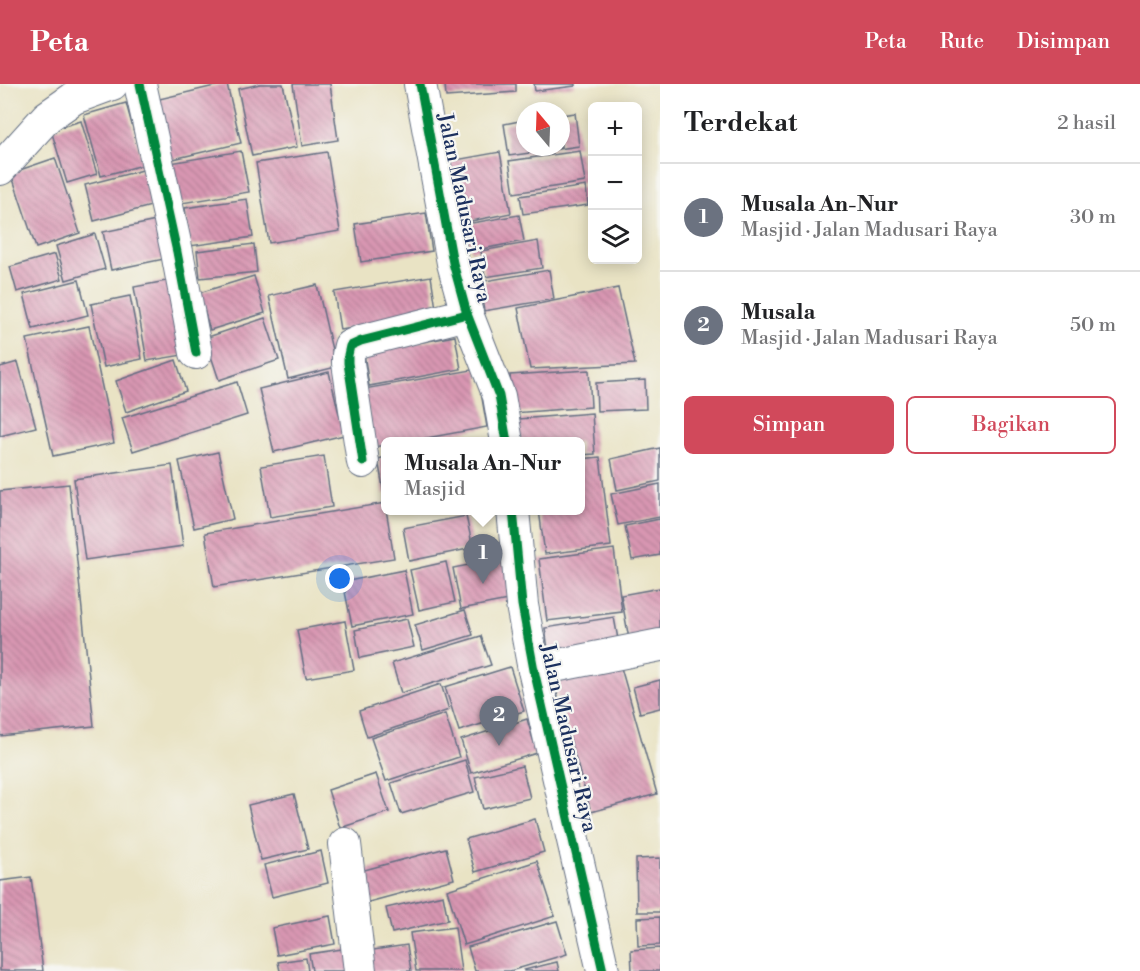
<!DOCTYPE html>
<html lang="id">
<head>
<meta charset="utf-8">
<style>
  :root { --surface:#fff; --page:#f2f2f2; --text:#202124; --muted:#757577; --line:#e0e0e0; --accent:#d1495b }
  body { margin:0; font-family:"Libre Bodoni",serif; background:var(--page); color:var(--text) }
  .controls { position:absolute; right:18px; top:18px; display:grid; overflow:hidden; border-radius:9px; box-shadow:0 3px 15px #0003 }
  .controls button { width:54px; height:54px; display:grid; place-items:center; padding:0; border:0; border-bottom:2px solid var(--line); background:var(--surface); color:var(--text); font:30px sans-serif }
  .compass { position:absolute; left:516px; top:18px; width:54px; height:54px; border-radius:50%; background:var(--surface); box-shadow:0 3px 15px #0003; rotate:341deg }
  .you { position:absolute; left:340px; top:495px; width:21px; height:21px; margin:-15px; border:4px solid #fff; border-radius:50%; background:#1a73e8; box-shadow:0 0 0 9px #1a73e833 }
  .badge { display:grid; place-items:center; width:39px; height:39px; border-radius:50%; background:var(--accent); color:#fff; font-size:20px; font-weight:700 }
  .pin { position:absolute; translate:-50% -50px; filter:drop-shadow(0 2px 3px #0008) }
  .pin::after { content:''; position:absolute; top:32px; width:21px; height:18px; background:inherit; clip-path:polygon(0 0,100% 0,50% 100%) }
  .popup { position:absolute; left:381px; top:353px; width:204px; height:78px; box-sizing:border-box; display:grid; place-content:center; border-radius:9px; background:var(--surface); filter:drop-shadow(0 2px 4px #0005); font-size:20px; white-space:nowrap; color:var(--muted) }
  .popup b { font-size:22px; color:var(--text) }
  .popup::after { content:''; position:absolute; left:50%; top:100%; margin-left:-12px; border:12px solid transparent; border-top-color:var(--surface) }
  .list { margin:0; padding:0; list-style:none }
  h2 { display:flex; justify-content:space-between; align-items:center; height:78px; margin:0; padding:0 24px; font-size:26px }
  h2 small { font-size:20px; font-weight:400; color:var(--muted) }
  .list li { display:grid; grid-template-columns:39px 1fr auto; gap:18px; align-items:center; box-sizing:border-box; height:108px; padding:0 24px; border-top:2px solid var(--line) }
  .list b { display:block; font-size:22px; white-space:nowrap }
  .list p { margin:0; font-size:20px; white-space:nowrap; color:var(--muted) }
  .list em { font-size:20px; font-style:normal; color:var(--muted) }
  .actions { display:flex; gap:12px; padding:18px 24px }
  .actions a { flex:1; padding:14px 0; border:2px solid var(--accent); border-radius:9px; text-align:center; font-size:21px; color:var(--accent) }
  .actions .main { background:var(--accent); color:#fff }
  .icon { flex:none; width:33px; height:33px; fill:none; stroke:currentColor; stroke-width:2; stroke-linecap:round; stroke-linejoin:round }
  .map { position:relative; flex:none; width:660px; height:887px; overflow:hidden }
  header { display:flex; align-items:center; gap:36px; box-sizing:border-box; height:84px; padding:0 30px; background:var(--accent); color:#fff }
  header strong { font-size:28px }
  nav { display:flex; gap:33px; margin-inline-start:auto; font-size:21px }
  main { display:flex }
  aside { flex:1; background:var(--surface) }
  .map>svg:first-child { display:block }
  .building { fill:url(#building-back-hatch) }
  .lines { fill:none; stroke-linecap:round; stroke-linejoin:round }
  .street-casing { stroke:#636e82; stroke-width:34 }
  .street { stroke:#fff; stroke-width:32 }
  .cycleway-casing { stroke:#f6f6f2; stroke-width:13 }
  .cycleway { stroke:#00873e; stroke-width:9 }
  .labels { text-anchor:middle; dominant-baseline:central; stroke-width:4.5; stroke-linejoin:round; paint-order:stroke }
  .street-label { font-size:21px; fill:#1b2f5e; stroke:#f6f6f2 }
</style>
</head>
<body>
<header>
<strong>Peta</strong>
<nav><a>Peta</a><a>Rute</a><a>Disimpan</a></nav>
</header>
<main>
<div class="map">
<svg width="660" height="887" viewBox="0 0 660 887">
  <defs>
    <pattern id="building-back-hatch" width="6" height="6" patternUnits="userSpaceOnUse" patternTransform="scale(1.5)"><rect width="6" height="6" fill="#d997b2"/><path d="M-1 5l2 2M0 0l6 6M5-1l2 2" fill="none" stroke="#af7c94"/></pattern>
  </defs>
  <rect width="100%" height="100%" fill="#f6f6f2"/>
  <filter id="ink" filterUnits="userSpaceOnUse"><feTurbulence type="fractalNoise" baseFrequency=".0167" numOctaves="2"/><feDisplacementMap in="SourceGraphic" scale="12" xChannelSelector="R" yChannelSelector="G"/><feConvolveMatrix kernelMatrix="1 2 1 2 8 2 1 2 1" color-interpolation-filters="sRGB"/></filter>
  <filter id="wash" filterUnits="userSpaceOnUse"><feTurbulence type="fractalNoise" baseFrequency=".008" numOctaves="4" result="noise"/><feDisplacementMap in="SourceGraphic" scale="24" xChannelSelector="R" yChannelSelector="G"/><feGaussianBlur stdDeviation="1.35" result="paint"/><feColorMatrix in="noise" values="0 0 0 0 0 0 0 0 0 0 0 0 0 0 0 0 0 1.4 0 .05"/><feComposite in="paint" operator="in"/></filter>
  <g filter="url(#wash)">
    <rect width="100%" height="100%" fill="#e9e3c4"/>
    <g id="blocks">
      <g class="building">
        <polygon points="223,0 227,0 241,59 165,77 151,17"/>
        <polygon points="260,0 283,0 297,63 252,72 238,5"/>
        <polygon points="293,0 330,0 338,56 302,62"/>
        <polygon points="445,0 516,0 516,8 446,13"/>
        <polygon points="534,0 575,0 575,2 535,7"/>
        <polygon points="126,19 143,81 101,92 84,31"/>
        <polygon points="575,29 579,62 509,72 504,40 525,36 525,63 561,63 561,31"/>
        <polygon points="81,37 97,90 67,99 51,46"/>
        <polygon points="241,67 249,108 176,120 170,79"/>
        <polygon points="580,67 585,98 514,109 509,77"/>
        <polygon points="327,68 340,147 269,159 256,79"/>
        <polygon points="500,68 511,129 461,139 450,77"/>
        <polygon points="55,74 80,149 36,164 11,89"/>
        <polygon points="143,86 151,122 94,137 85,101"/>
        <polygon points="586,102 588,121 523,130 520,112"/>
        <polygon points="247,115 253,153 190,162 185,124"/>
        <polygon points="426,129 432,167 361,178 355,140"/>
        <polygon points="519,131 524,157 471,167 466,140"/>
        <polygon points="156,137 164,175 111,186 103,148"/>
        <polygon points="95,150 105,185 66,196 56,162"/>
        <polygon points="538,157 542,184 485,193 481,167"/>
        <polygon points="254,160 257,188 200,194 197,167"/>
        <polygon points="55,170 62,195 17,208 10,183"/>
        <polygon points="549,186 554,215 484,227 479,198"/>
        <polygon points="254,192 265,229 210,246 199,209"/>
        <polygon points="431,192 437,231 340,246 334,208"/>
        <polygon points="177,195 189,270 147,277 134,203"/>
        <polygon points="79,196 88,231 33,245 24,210"/>
        <polygon points="317,201 336,283 288,295 269,212"/>
        <polygon points="618,204 635,280 530,285 518,224"/>
        <polygon points="130,212 142,275 104,283 91,220"/>
        <polygon points="265,234 279,276 219,296 205,254"/>
        <polygon points="89,242 114,359 53,372 27,255"/>
        <polygon points="455,252 461,285 369,302 364,269"/>
        <polygon points="176,276 186,307 126,328 116,297"/>
        <polygon points="18,278 36,343 0,352 0,283"/>
        <polygon points="477,285 487,343 405,358 386,358 386,361 374,363 364,305"/>
        <polygon points="589,286 591,323 513,329 510,291"/>
        <polygon points="329,288 344,351 274,368 259,305"/>
        <polygon points="645,296 646,325 597,327 596,299"/>
        <polygon points="237,298 247,331 133,367 122,334"/>
        <polygon points="592,329 595,370 580,371 580,358 521,358 519,335"/>
        <polygon points="660,364 660,397 617,406 611,375"/>
        <polygon points="218,368 233,435 194,444 179,377"/>
        <polygon points="324,372 332,423 270,433 261,382"/>
        <polygon points="386,373 386,410 384,410 378,375"/>
        <polygon points="600,373 611,462 545,470 539,426 580,426 580,375"/>
        <polygon points="172,381 183,462 85,476 74,395"/>
        <polygon points="69,400 94,642 0,652 0,407"/>
        <polygon points="660,400 660,433 618,441 611,410"/>
        <polygon points="385,419 394,474 214,503 205,449"/>
        <polygon points="466,432 473,464 409,477 403,444"/>
        <polygon points="660,435 660,471 632,476 625,442"/>
        <polygon points="614,465 622,528 547,537 539,475"/>
        <polygon points="505,474 513,515 461,525 453,484"/>
        <polygon points="446,478 455,518 419,526 410,486"/>
        <polygon points="404,486 413,530 352,542 343,498"/>
        <polygon points="660,504 660,549 629,555 621,511"/>
        <polygon points="465,526 473,551 423,566 415,541"/>
        <polygon points="614,533 619,561 549,572 545,544"/>
        <polygon points="407,535 414,563 360,574 355,546"/>
        <polygon points="345,537 354,586 306,594 297,546"/>
        <polygon points="481,552 491,581 401,609 392,579"/>
        <polygon points="620,580 657,710 591,728 554,599"/>
        <polygon points="510,583 524,627 459,647 445,603"/>
        <polygon points="660,596 660,624 640,629 633,603"/>
        <polygon points="441,600 449,626 367,653 359,627"/>
        <polygon points="445,630 459,673 386,697 371,654"/>
        <polygon points="527,635 537,669 471,689 461,656"/>
        <polygon points="465,676 474,708 401,730 391,699"/>
        <polygon points="522,682 530,714 483,725 475,693"/>
        <polygon points="376,690 389,728 340,744 328,706"/>
        <polygon points="294,710 308,765 261,776 248,721"/>
        <polygon points="535,735 544,768 475,788 466,755"/>
        <polygon points="446,764 454,795 365,819 357,788"/>
        <polygon points="321,767 328,799 272,813 264,781"/>
        <polygon points="660,774 660,828 637,828 636,775"/>
        <polygon points="537,777 555,832 464,861 447,806"/>
        <polygon points="31,793 43,887 0,887 0,797"/>
        <polygon points="443,811 448,836 392,849 386,824"/>
        <polygon points="330,832 335,860 277,871 272,844"/>
        <polygon points="660,833 660,861 638,862 637,834"/>
        <polygon points="557,837 567,870 510,887 475,887 468,863"/>
        <polygon points="455,843 461,887 416,887 410,849"/>
        <polygon points="407,861 411,887 363,887 360,868"/>
        <polygon points="355,863 358,887 312,887 309,870"/>
        <polygon points="660,864 660,887 632,887 631,866"/>
        <polygon points="306,874 308,887 280,887 278,878"/>
        <polygon points="557,878 559,887 524,887 524,886"/>
      </g>
    </g>
  </g>
  <g filter="url(#ink)">
    <use href="#blocks" fill-opacity="0" stroke="#636e82" stroke-width="1.5"/>
    <g class="lines">
      <defs>
        <g id="street">
          <polyline points="140,0 177,168 196,269"/>
          <polyline points="420,0 453,179 467,230 499,312 507,358"/>
          <polyline points="0,85 47,33 74,14 112,0"/>
          <polyline points="363,378 348,279 348,271 350,262 361,257 467,230"/>
          <polyline points="513,426 522,521 534,586 603,887"/>
          <polyline points="534,586 660,561"/>
          <polyline points="345,760 360,887"/>
        </g>
      </defs>
      <use href="#street" class="street-casing"/>
      <use href="#street" class="street"/>
      <defs>
        <g id="cycleway">
          <polyline points="140,0 177,168 196,269"/>
          <polyline points="420,0 453,179 467,230 499,312 507,358"/>
          <polyline points="363,378 348,279 348,271 350,262 361,257 467,230"/>
          <polyline points="513,426 522,521 534,586 603,887"/>
        </g>
      </defs>
      <use href="#cycleway" class="cycleway-casing"/>
      <use href="#cycleway" class="cycleway"/>
    </g>
  </g>
  <g class="labels">
    <g class="street-label">
      <text transform="translate(464 124) rotate(78)">Jalan Madusari Raya</text>
      <text transform="translate(568 654) rotate(77)">Jalan Madusari Raya</text>
    </g>
  </g>
</svg>
<div class="controls">
<button>+</button>
<button>−</button>
<button><svg class="icon" aria-label="layers" viewBox="0 0 24 24"><path d="M12 4l9 5-9 5-9-5zM3 14l9 5 9-5"/></svg></button>
</div>
<svg class="compass" viewBox="-18 -18 36 36"><path d="M0-13l5 13h-10z" fill="#e53935"/><path d="M0 13l5-13h-10z" fill="#757577"/></svg>
<div class="you"></div>
<div class="pin badge" style="left:483px;top:500px;background:#6b7280">1</div>
<div class="popup"><b>Musala An-Nur</b>Masjid</div>
<div class="pin badge" style="left:499px;top:662px;background:#6b7280">2</div>
</div>
<aside>
<h2>Terdekat<small>2 hasil</small></h2>
<ul class="list">
<li><span class="badge" style="background:#6b7280">1</span><div><b>Musala An-Nur</b><p>Masjid · Jalan Madusari Raya</p></div><em>30 m</em></li>
<li><span class="badge" style="background:#6b7280">2</span><div><b>Musala</b><p>Masjid · Jalan Madusari Raya</p></div><em>50 m</em></li>
</ul>
<div class="actions"><a class="main">Simpan</a><a>Bagikan</a></div>
</aside>
</main>
</body>
</html>
